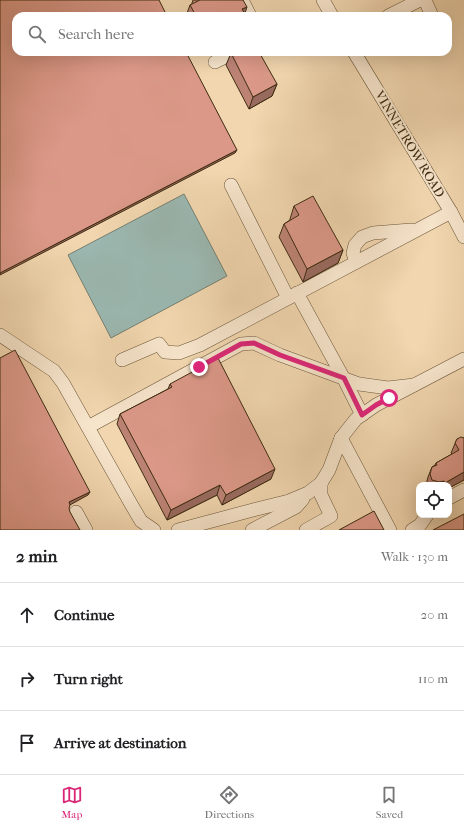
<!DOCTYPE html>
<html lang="en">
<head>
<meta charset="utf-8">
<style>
  :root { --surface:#fff; --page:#f2f2f2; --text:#202124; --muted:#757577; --line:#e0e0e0; --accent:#db2777 }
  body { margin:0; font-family:"IM FELL French Canon",serif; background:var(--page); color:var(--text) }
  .controls { position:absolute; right:12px; bottom:12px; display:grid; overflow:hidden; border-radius:8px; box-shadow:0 4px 16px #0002 }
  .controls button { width:36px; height:36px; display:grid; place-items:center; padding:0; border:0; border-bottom:1px solid var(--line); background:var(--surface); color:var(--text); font:20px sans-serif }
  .stop { position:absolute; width:12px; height:12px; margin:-9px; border:3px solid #db2777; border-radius:50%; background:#fff }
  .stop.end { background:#db2777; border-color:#fff; box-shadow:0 1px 4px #0008 }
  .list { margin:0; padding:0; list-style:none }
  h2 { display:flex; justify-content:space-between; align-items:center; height:52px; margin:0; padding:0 16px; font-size:17px }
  h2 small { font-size:13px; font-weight:400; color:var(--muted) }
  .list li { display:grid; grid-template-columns:26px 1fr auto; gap:12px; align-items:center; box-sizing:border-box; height:64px; padding:0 16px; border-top:1px solid var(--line) }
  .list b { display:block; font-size:15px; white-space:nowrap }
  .list em { font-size:13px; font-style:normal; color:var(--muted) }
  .icon { flex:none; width:22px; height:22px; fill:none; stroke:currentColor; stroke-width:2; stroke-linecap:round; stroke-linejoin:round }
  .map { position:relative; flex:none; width:464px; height:530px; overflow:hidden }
  .search { position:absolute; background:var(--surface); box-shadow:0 4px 16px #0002; left:12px; right:12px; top:12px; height:44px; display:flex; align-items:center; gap:10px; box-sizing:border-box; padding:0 14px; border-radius:12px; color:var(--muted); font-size:15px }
  .sheet { height:244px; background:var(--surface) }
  nav { display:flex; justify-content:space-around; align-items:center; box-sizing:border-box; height:56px; border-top:1px solid var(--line); background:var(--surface); font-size:11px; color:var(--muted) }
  nav a { display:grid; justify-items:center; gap:2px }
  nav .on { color:var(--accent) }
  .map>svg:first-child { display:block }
  .water { fill:#9bb8b1; stroke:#768071 }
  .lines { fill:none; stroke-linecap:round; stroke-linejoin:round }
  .minor-casing { stroke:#6b5638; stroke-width:14 }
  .minor { stroke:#f6e4cb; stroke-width:13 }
  .wall { fill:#bc8375; stroke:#3e2c11 }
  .shaded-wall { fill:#996a5f; stroke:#3e2c11 }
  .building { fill:#db9888; stroke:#3e2c11 }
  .route { stroke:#db2777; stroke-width:5 }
  .labels { text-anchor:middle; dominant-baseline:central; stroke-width:4; stroke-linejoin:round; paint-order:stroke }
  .street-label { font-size:13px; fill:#3e2c11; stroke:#f6e4cb }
</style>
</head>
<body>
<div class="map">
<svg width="464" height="530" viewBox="0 0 464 530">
  <rect width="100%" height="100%" fill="#f1d6af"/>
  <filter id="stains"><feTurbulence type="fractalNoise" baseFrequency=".005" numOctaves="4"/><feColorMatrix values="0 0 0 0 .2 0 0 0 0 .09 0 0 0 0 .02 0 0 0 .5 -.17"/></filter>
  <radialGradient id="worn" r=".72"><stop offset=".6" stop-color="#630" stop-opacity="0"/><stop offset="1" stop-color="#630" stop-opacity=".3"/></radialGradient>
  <polygon class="water" points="184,194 227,276 111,338 68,255"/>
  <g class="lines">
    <defs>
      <g id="minor">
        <polyline points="242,0 250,16"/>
        <polyline points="323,0 332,16"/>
        <polyline points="425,0 432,16"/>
        <polyline points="388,16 420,0"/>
        <polyline points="354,52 451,212 464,237"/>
        <polyline points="215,62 235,52"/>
        <polyline points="231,185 288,298"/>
        <polyline points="356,262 353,253 355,245 362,237 373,233 411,230"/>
        <polyline points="297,293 344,379 362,415"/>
        <polyline points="0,335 54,371 63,383 131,504 141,521 154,530"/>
        <polyline points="122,360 159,344 165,352 179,353 200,345 451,212"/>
        <polyline points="88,427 241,344 254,343 280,355 359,384 388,388 414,385"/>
        <polyline points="341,438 390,530"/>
        <polyline points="449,498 464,490"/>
        <polyline points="76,512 86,530"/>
        <polyline points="178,530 253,510 289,501 308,493 321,483 329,470 341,438 356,419 376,405 464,359"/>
        <polyline points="252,530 296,507 303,499"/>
        <polyline points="306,530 331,516 321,495 321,483"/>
        <polyline points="412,530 420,525 427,515"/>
      </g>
    </defs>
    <use href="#minor" class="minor-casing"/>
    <use href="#minor" class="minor"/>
  </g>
  <g class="wall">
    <polygon points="193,0 243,0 244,14 246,16 186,16 190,5 192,4 192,3"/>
    <polygon points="231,53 277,84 272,96 249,109 226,65"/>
    <polygon points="294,206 343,250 338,263 303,282 279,237 284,224 290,220 290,219"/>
    <polygon points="170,384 271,479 222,505 217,495 167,520 117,424 120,414 168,389"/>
    <polygon points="464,438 464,480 449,488 449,485 426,485 428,477 432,467 435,465 436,463 452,454 451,453 457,439"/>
  </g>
  <g class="shaded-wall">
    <polygon points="247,7 244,16 242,9"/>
    <polygon points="213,52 217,52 212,55"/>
    <polygon points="277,84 272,96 249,109 253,97"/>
    <polygon points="237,150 235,153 0,275 0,273"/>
    <polygon points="343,250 338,263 303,282 307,269"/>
    <polygon points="275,469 271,479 222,505 226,495"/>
    <polygon points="464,472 464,480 449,488 449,485 444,485 445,483"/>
    <polygon points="444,481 442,485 438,485 439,482"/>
    <polygon points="220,485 217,495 167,520 171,510"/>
    <polygon points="90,492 88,495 68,506 69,502"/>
  </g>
  <g class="building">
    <polygon points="0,0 159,0 167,16 16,16 16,52 186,52 237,150 0,273"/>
    <polygon points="200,0 243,0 247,7 242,9 246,16 196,16 190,5"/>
    <polygon points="233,52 259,52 277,84 253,97 231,53"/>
    <polygon points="313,196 343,250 307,269 284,224 299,215 294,206"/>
    <polygon points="15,350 90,492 69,502 70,505 69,508 70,512 80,530 0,530 0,358"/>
    <polygon points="218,358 275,469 226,495 220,485 171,510 120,414 172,387 170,384"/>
    <polygon points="461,437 464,438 464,472 445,483 444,481 439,482 432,480 430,474 432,467 437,465 436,463 459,450 455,443 457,439"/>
    <polygon points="374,511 384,530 339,530"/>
    <polygon points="464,514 464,530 433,530"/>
  </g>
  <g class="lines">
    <polyline class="route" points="199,367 241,344 254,343 280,355 344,378 362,415 376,405 389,398"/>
  </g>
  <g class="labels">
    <g class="street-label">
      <text transform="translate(410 144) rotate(59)">VINNETROW ROAD</text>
    </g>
  </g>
  <rect width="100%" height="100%" filter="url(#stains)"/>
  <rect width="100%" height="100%" fill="url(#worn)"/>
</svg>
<div class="controls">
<button><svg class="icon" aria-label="locate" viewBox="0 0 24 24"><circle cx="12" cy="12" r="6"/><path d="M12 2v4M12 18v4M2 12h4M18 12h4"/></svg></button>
</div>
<div class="stop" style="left:389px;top:398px"></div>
<div class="stop end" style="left:199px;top:367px"></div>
<div class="search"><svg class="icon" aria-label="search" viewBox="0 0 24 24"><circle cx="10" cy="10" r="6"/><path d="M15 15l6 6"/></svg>Search here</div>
</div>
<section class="sheet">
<h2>2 min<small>Walk · 130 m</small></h2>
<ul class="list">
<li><svg class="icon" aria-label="ahead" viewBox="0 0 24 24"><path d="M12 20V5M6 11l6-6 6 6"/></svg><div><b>Continue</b></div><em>20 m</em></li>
<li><svg class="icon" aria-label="right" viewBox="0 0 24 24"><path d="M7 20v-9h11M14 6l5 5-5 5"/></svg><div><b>Turn right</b></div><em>110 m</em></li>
<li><svg class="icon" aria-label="arrive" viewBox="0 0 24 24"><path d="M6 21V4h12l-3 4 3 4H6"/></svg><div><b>Arrive at destination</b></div></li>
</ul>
</section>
<nav>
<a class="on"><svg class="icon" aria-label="map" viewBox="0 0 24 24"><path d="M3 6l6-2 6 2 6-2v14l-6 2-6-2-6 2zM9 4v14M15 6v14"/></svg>Map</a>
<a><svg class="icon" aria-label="directions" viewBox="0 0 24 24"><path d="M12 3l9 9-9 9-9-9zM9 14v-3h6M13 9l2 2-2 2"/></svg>Directions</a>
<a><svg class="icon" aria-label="saved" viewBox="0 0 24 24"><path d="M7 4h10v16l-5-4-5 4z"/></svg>Saved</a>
</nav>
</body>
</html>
